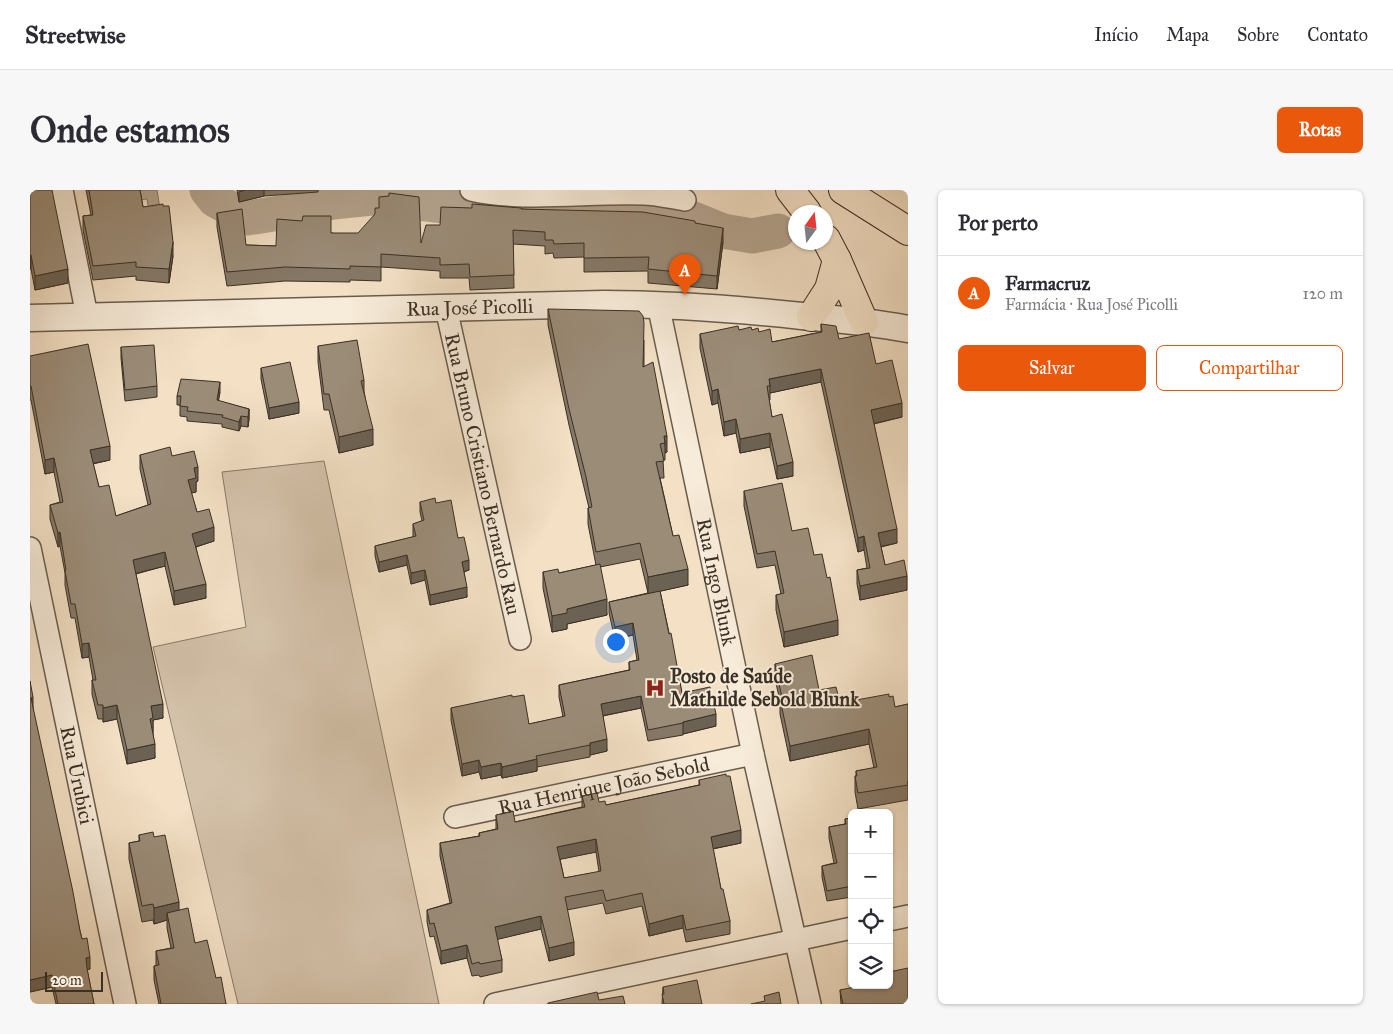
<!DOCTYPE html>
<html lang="pt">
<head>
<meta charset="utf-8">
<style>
  :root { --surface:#fff; --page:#f7f7f7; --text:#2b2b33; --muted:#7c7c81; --line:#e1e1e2; --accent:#ea580c }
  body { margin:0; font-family:"IM FELL Great Primer",serif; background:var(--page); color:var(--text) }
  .controls { position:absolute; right:15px; bottom:15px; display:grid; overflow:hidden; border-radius:8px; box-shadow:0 1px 4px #0004 }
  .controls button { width:45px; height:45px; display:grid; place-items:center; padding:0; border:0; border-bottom:1px solid var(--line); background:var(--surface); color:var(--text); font:25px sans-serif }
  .compass { position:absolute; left:758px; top:15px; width:45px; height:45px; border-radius:50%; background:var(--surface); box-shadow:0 1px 4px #0004; rotate:15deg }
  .scale { position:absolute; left:15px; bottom:12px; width:58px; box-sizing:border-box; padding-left:5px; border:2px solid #3b3025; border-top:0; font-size:14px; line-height:18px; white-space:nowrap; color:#3b3025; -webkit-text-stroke:4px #f7ebd9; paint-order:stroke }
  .you { position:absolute; left:585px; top:451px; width:18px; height:18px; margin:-12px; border:4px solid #fff; border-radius:50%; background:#1a73e8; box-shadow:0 0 0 8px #1a73e833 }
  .badge { display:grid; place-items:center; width:32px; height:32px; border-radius:50%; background:var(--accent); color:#fff; font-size:16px; font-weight:700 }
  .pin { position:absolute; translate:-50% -41px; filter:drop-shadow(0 1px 2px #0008) }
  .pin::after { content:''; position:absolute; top:26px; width:18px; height:15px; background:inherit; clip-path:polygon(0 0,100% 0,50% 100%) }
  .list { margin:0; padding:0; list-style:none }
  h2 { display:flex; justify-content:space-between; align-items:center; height:65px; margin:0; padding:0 20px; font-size:21px }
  h2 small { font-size:16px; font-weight:400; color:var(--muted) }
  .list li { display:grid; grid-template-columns:32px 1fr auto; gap:15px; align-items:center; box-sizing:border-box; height:75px; padding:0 20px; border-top:1px solid var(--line) }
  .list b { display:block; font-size:19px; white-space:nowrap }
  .list p { margin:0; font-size:16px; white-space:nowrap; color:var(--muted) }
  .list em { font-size:16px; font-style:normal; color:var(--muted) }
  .actions { display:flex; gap:10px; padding:15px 20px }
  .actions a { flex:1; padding:11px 0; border:1px solid var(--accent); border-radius:8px; text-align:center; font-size:18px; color:var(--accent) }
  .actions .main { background:var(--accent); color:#fff }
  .icon { flex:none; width:28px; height:28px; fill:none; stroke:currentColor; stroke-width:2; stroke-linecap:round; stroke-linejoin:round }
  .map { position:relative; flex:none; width:878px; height:814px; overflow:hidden; border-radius:8px }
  header { display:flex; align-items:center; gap:30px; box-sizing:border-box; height:70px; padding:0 25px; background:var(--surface); border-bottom:1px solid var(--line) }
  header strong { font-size:24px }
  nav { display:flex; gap:28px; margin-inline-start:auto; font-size:18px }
  .intro { display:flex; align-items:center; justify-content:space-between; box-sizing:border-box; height:120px; padding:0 30px }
  h1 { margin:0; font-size:35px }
  .button { padding:12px 22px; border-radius:8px; background:var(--accent); color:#fff; font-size:18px; font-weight:700 }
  main { display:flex; gap:30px; padding:0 30px }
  aside { flex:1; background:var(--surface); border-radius:8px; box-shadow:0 1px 4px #0004 }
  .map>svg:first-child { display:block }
  .green { fill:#d4c2aa; stroke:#887968 }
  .water { fill:#b4a48f; stroke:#847665 }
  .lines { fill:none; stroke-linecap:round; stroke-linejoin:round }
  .river { stroke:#b4a48f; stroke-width:35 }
  .minor-casing { stroke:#695c4d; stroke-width:24 }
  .tertiary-casing { stroke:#695c4d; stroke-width:29 }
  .trunk-casing { stroke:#3b3025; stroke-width:30 }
  .minor { stroke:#f7ebd9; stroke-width:21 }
  .tertiary { stroke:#f7ebd9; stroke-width:26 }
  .trunk { stroke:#f3e0c5; stroke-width:28 }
  .wall { fill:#857867; stroke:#3b3025; fill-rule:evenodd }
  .shaded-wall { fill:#6c6254; stroke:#3b3025 }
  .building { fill:#9b8c78; stroke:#3b3025; fill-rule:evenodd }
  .labels { text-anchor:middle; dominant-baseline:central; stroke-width:4; stroke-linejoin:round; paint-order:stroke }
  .street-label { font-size:20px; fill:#3b3025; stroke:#f7ebd9 }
  .poi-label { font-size:20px; font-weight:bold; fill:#3b3025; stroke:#f7ebd9; text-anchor:start }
</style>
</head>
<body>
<header>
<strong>Streetwise</strong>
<nav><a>Início</a><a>Mapa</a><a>Sobre</a><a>Contato</a></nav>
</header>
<div class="intro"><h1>Onde estamos</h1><a class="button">Rotas</a></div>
<main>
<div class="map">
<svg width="878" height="814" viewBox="0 0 878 814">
  <rect width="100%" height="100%" fill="#f3e0c5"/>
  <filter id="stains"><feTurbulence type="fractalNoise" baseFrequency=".004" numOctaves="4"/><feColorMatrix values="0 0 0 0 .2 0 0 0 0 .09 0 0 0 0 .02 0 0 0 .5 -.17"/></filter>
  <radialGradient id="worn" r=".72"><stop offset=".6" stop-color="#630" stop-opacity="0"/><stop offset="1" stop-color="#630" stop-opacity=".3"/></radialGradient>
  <polygon class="green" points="294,271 409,814 208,814 123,457 216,437 192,282"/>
  <polygon class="water" points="108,0 127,0 130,19 119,21 117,9 109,10"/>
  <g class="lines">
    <polyline class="river" points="177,0 185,10 217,28 263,21 303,12 342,8 478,23 503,16 518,21 544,27 613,19 661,28 693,41 722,46 748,41"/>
    <defs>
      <g id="minor">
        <polyline points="32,0 57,126"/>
        <path d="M441,0C494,12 558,2 613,4C627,4 641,8 655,10"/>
        <path id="s1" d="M628,114L723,564L780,814"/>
        <path id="s2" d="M416,118L490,449"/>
        <path id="s3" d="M0,358L95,814"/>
        <path id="s4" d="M425,627L723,564"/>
        <polyline points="859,730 878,726"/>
        <polyline points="465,814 822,738"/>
      </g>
      <g id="tertiary">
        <path id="s5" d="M0,128L574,114C640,114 706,119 772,126C807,129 843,132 878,139"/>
      </g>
      <g id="trunk">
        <polyline points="760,0 777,22"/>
        <polyline points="813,0 878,41"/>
        <polyline points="796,49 807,70 834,132"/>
        <polyline points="781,127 799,99 807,70"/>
      </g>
    </defs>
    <use href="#minor" class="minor-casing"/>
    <use href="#tertiary" class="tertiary-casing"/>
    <use href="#trunk" class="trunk-casing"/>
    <use href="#minor" class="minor"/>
    <use href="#tertiary" class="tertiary"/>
    <use href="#trunk" class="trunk"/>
  </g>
  <g class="wall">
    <polygon points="0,0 38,93 5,100 1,79 0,79"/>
    <polygon points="56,0 110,0 113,17 143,66 139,93 106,90 106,86 63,90 53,40 53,26 61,25"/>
    <polygon points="207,0 288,0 288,2 234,6 209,12"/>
    <polygon points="491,19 665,33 693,52 687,99 618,93 618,81 554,82 554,67 524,68 523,63 515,64 515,56 483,54 484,98 440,100 439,88 410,88 410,81 351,77 351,91 320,90 320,92 255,91 197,96 187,37 187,23 216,55 246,56 301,43 391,53 410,35"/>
    <polygon points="518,119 614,150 614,177 637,262 635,263 635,270 633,270 634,288 630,288 643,346 658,395 630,401 652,503 686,536 653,544 653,545 618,551 611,518 573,526 577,561 560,565 560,567 507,577 507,581 472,588 471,585 451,589 449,582 432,586 421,530 421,518 482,507 499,534 533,527 529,507 529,495 599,480 599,472 607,470 603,445 585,449 579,423 579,412 618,403 610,369 570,377 577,425 537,434 537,439 522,442 513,398 513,382 529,383 566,375 558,334 558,318 559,318 539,235 518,135"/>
    <polygon points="791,134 809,149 846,174 872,227 844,234 867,353 851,357 855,375 877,400 830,410 827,394 827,380 837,378 834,360 828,362 791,192 740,203 740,210 739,210 742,227 763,286 747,289 740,257 710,263 706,243 694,246 688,213 682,215 670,158 670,144 709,140 722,140 729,142 742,152 791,142"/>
    <polygon points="288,156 334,190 334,201 343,255 309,263 299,220 294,220 288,172"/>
    <polygon points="91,157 127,196 127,207 95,211 91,168"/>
    <polygon points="0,166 80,270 63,274 69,297 86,326 118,315 110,279 110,265 142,266 168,291 166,292 166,302 161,303 167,322 184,351 166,357 176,408 144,415 135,376 106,384 133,528 123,530 123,542 125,568 97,574 87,529 73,532 73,529 68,529 62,504 62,490 63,490 59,467 52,468 45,428 41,428 35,395 35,383 30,356 28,357 20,329 20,315 30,312 24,282 15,284 1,210 0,210"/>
    <polygon points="231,178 269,223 239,229 231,189"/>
    <polygon points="190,202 188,211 219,219 219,229 218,237 211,236 209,241 192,237 192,234 157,231 157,227 150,226 150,215 147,215 147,206"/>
    <polygon points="714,301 762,341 784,365 808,445 754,457 746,420 746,405 751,404 745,375 727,378 714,316"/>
    <polygon points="390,312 406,313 428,348 439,380 434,382 437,407 400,415 395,390 381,394 377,375 349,382 345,366 345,356 383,347 383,334 392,331 390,322"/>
    <polygon points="745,474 810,513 859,507 865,517 878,514 878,610 828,619 825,602 825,586 826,586 826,581 844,578 839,554 760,571 750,524 750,511 745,489"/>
    <polygon points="0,491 3,520 50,741 60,779 57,780 64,814 26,814 22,797 0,802"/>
    <path d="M669,590L711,653L683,659L691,699L700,731V744L656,752L653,738L619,746L612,716L576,724L573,713L537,720L544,765L519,771L511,739L467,749L472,770V782L450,787L449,785L442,786L437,768L411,774L404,746L400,747L397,732V720L420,713L410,666V653L449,646V643L466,639V625L485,632L552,617V606L576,615L669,595ZM566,662L569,682L534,688L530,669Z"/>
    <polygon points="822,628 822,707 797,711 792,687 792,676 804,673 799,648 799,637 815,634 815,629"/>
    <polygon points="109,645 124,647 149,720 165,753 186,788 196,814 129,814 124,790 124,776 126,776 126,761 141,758 137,738 137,730 124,734 123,730 112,732 99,669 99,653 109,651"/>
    <polygon points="633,797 672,814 632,814"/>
    <polygon points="810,800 878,814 811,814"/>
  </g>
  <g class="shaded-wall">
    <polygon points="215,0 234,0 234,6 209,12 209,2"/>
    <polygon points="693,38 693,52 687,99 687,86"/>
    <polygon points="143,52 143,66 139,93 139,79"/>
    <rect x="0" y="65" width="1" height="14"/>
    <polygon points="38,79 38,93 5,100 5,86"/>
    <polygon points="791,179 791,192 740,203 740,196 739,189"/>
    <polygon points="190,192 190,202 187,220 187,210"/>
    <polygon points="688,199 688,213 682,215 682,201"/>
    <polygon points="269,212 269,223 239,229 239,218"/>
    <polygon points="872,213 872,227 841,234 841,220"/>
    <polygon points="219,219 219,229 218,237 218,227"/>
    <polygon points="211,226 211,236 209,241 209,232"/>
    <polygon points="706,229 706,243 694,246 694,232"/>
    <polygon points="343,239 343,255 309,263 309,247"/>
    <polygon points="740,243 740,257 710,263 710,249"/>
    <polygon points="634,246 637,246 637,262 635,263 635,253"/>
    <polygon points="80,256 80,270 60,274 60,260"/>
    <polygon points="24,268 24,282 15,284 15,270"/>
    <polygon points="763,272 763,286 747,289 747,276"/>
    <polygon points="168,277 168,291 166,292 166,302 158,304 158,290 164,278"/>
    <polygon points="184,337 184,351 162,358 162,344"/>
    <polygon points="867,339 867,353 848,357 848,343"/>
    <polygon points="30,342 30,356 28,357 28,343"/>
    <polygon points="834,346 834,360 828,362 828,348"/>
    <polygon points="135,362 135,376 103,384 103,370"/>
    <polygon points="377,365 377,375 349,382 349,372"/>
    <polygon points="439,370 439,380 432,382 432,372"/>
    <polygon points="658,379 658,395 618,404 618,387"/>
    <polygon points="395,380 395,390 381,394 381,383"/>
    <polygon points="877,386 877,400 830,410 830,396"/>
    <polygon points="176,394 176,408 144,415 144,401"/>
    <polygon points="437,397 437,407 400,415 400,405"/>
    <polygon points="577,409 577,425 537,434 537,439 522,442 522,426 537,419"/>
    <polygon points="808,430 808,445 754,457 754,442"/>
    <polygon points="603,433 603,445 585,449 585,437"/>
    <polygon points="59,453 59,467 52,468 52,454"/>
    <polygon points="611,506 611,518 571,526 571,514"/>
    <polygon points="3,507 3,519 1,508"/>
    <polygon points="133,514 133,528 123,530 123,542 120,543 121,516"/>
    <polygon points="87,515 87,529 73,532 73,518"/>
    <polygon points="686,524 686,536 653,544 653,532"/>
    <polygon points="839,539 839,554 760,571 760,556"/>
    <polygon points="577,549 577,561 560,565 560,553"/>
    <polygon points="125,554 125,568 97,574 97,560"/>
    <polygon points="507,569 507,581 472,588 472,577"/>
    <polygon points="449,570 449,582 432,586 432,574"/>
    <polygon points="471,573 471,585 451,589 451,577"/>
    <polygon points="711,640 711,653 681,659 681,647"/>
    <polygon points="566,649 566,662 527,670 527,657"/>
    <polygon points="149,712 149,728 137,723 137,730 124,734 124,718"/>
    <polygon points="653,725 653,738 619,746 619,734"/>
    <polygon points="511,726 511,739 465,750 465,737"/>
    <polygon points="544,752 544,765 519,771 519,758"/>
    <polygon points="437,755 437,768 411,774 411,761"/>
    <polygon points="60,767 60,779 56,780 56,768"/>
    <polygon points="22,785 22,797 0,802 0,790"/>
  </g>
  <g class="building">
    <polygon points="0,0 22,0 38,79 5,86 1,65 0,65"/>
    <polygon points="59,0 110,0 113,17 133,14 133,16 139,16 143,52 139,79 106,77 106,72 63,76 53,26 63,25"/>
    <polygon points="359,3 389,7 391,53 396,35 410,35 411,17 442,18 442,14 491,18 491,19 613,22 665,31 665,33 693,38 687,86 618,79 619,67 554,68 554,53 524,54 523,50 515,50 515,42 483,40 484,85 440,87 439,74 410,75 410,68 351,64 351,77 320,76 320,79 255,77 197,82 187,23 212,19 216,55 246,56 247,29 272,31 273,26 301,26 301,43 328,43 345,24 345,18 349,18 349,7 359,6"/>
    <polygon points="518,119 609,121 613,126 614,133 613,177 623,172 637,246 634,246 635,253 630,254 634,271 626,272 643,346 649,345 658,379 618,387 610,353 566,362 558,318 562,317 556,287 539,219"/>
    <polygon points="791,134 806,136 809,149 839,143 846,174 862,170 872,213 841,220 867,339 848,343 855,375 874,370 877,386 830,396 827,380 840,378 834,346 828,348 791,179 739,189 740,196 737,196 742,227 752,224 763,272 747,276 740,243 710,249 706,229 694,232 688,199 682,201 670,144 708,136 709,140 721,137 722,140 728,138 729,142 740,139 742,152 792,142"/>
    <polygon points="327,150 334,190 331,191 343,239 309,247 299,204 294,204 288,156"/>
    <polygon points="58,154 80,256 60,260 69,297 79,295 86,326 121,314 110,265 140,257 142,266 164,261 168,277 164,278 166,288 158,290 167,322 179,319 184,337 162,344 176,394 144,401 135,362 103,370 133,514 121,516 123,528 120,529 125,554 97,560 87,515 73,518 73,515 68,515 62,490 66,490 59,453 52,454 45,414 41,414 35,381 36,380 30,342 28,343 20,315 33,312 24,268 15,270 1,196 0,196 0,166"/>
    <polygon points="124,155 127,196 95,200 91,157"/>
    <polygon points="260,172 269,212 239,218 231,178"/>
    <polygon points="151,189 190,192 187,210 219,219 218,227 211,226 209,232 192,227 193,225 157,221 158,217 150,216 151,206 147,206"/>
    <polygon points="752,293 762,341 778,338 784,365 792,364 797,388 800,387 808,430 754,442 746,405 754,403 745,361 727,364 714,301"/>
    <polygon points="405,308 406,313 421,310 428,348 434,347 439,370 432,372 437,397 400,405 395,380 381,383 377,365 349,372 345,356 386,346 383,334 394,330 390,312"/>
    <polygon points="570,374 577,409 537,419 537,423 522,426 513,382 528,379 529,383"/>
    <polygon points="630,401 639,444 641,443 652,503 680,497 686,524 653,532 653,533 618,540 611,506 571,514 577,549 560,553 560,555 506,566 507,569 472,577 471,573 451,577 449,570 432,574 421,518 482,505 482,507 494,505 499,534 535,526 529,495 600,480 599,472 609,470 603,433 585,437 579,412"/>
    <polygon points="782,465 789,500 806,497 810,513 859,504 859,507 863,506 865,517 878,514 878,592 877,592 878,595 828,603 825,586 827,586 826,581 847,577 839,539 760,556 750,509 752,508 745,474"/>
    <polygon points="0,491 3,507 1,508 43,702 50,741 52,749 57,748 60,767 56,768 57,778 64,814 28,814 22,785 0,790"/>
    <path d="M696,584V586H700L711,640L681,647L691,699H693L700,731L656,740L653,725L619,734L612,703L576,711L573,700L535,707L544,752L519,758L511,726L465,737L472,770L450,774L449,772L442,774L437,755L411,761L404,733L400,734L397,720L422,713L410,653L450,646L449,643L468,639L466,625L483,621L485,632L555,617L552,606L567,603L569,612L575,611L576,615L670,595L669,590ZM566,649L571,681L534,688L527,657Z"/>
    <polygon points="822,628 822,696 797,701 792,676 807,673 799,637 816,634 815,629"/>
    <polygon points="123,642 124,647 135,645 149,712 124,718 123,714 112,716 99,653 110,651 109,645"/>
    <polygon points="158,718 165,753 177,750 186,788 191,787 196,814 131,814 124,776 129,775 126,761 144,758 137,723"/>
    <polygon points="878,778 878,814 813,814 810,800 834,795 859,795 859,782"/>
    <polygon points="667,790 672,814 634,814 632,804 634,804 633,797"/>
    <polygon points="567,802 569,810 593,806 595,814 518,814 518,813"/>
    <polygon points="749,802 751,814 721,814 735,811 734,806"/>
  </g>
  <defs>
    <symbol id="hospital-bare" viewBox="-9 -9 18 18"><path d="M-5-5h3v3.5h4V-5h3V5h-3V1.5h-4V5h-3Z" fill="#8f2418" stroke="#f7ebd9" stroke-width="2.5" paint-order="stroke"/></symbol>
  </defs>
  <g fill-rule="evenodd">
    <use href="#hospital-bare" x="611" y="484" width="28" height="28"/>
  </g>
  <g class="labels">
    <g class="street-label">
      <text stroke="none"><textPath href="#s5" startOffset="440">Rua José Picolli</textPath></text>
      <text stroke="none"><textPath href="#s2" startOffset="170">Rua Bruno Cristiano Bernardo Rau</textPath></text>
      <text stroke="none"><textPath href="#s1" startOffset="284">Rua Ingo Blunk</textPath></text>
      <text stroke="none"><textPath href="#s3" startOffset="232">Rua Urubici</textPath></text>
      <text stroke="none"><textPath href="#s4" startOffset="152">Rua Henrique João Sebold</textPath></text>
    </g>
    <g class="poi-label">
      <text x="640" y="486">Posto de Saúde<tspan x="640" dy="23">Mathilde Sebold Blunk</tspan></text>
    </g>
  </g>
  <rect width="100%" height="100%" filter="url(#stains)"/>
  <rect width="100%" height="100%" fill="url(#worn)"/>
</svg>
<div class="controls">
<button>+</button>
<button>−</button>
<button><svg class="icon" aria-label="locate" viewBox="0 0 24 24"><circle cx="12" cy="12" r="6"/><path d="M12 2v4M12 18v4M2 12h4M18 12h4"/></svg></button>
<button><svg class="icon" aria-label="layers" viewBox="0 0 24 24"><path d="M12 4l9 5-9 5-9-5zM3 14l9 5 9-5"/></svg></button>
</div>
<svg class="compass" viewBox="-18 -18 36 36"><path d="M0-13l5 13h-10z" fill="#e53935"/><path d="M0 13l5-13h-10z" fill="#7c7c81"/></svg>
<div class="scale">20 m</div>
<div class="you"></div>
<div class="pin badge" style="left:655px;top:105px">A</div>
</div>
<aside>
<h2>Por perto<small></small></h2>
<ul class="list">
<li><span class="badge">A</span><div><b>Farmacruz</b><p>Farmácia · Rua José Picolli</p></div><em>120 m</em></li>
</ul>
<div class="actions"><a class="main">Salvar</a><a>Compartilhar</a></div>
</aside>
</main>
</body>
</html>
